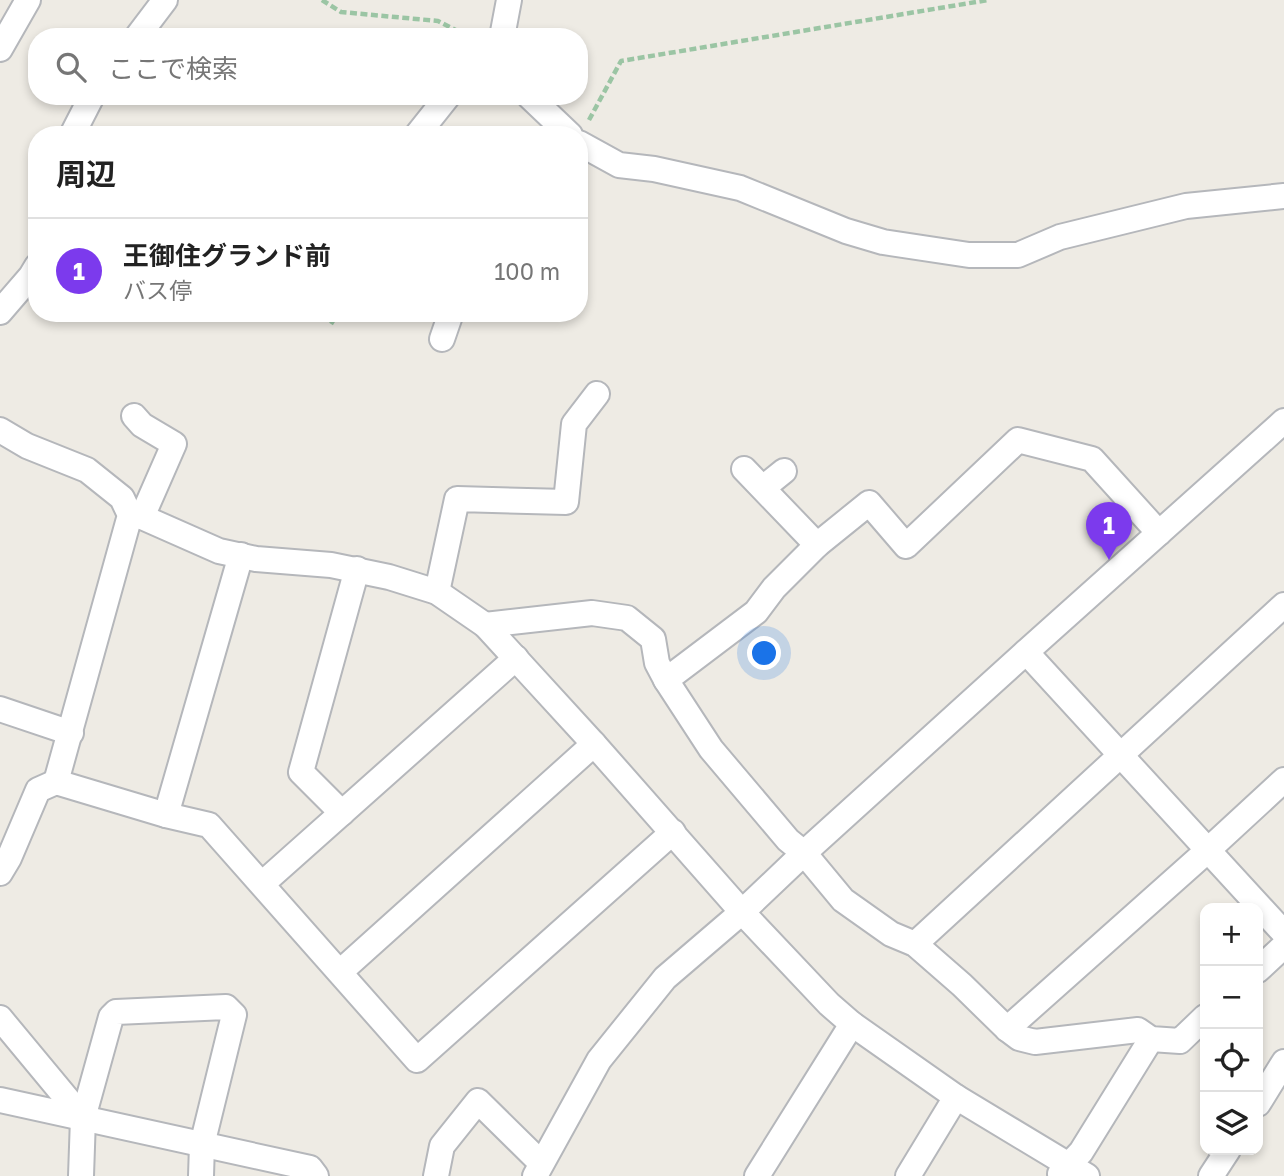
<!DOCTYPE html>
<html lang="ja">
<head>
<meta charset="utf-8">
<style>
  :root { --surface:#fff; --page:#f2f2f2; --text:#222; --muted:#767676; --line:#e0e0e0; --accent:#7c3aed }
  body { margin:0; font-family:"Golos Text","Noto Sans JP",sans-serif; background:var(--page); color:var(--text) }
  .controls { position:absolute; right:21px; bottom:21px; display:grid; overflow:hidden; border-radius:14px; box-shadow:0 4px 10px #0003 }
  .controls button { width:63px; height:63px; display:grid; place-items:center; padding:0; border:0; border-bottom:2px solid var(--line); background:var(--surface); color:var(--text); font:35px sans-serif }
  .you { position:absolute; left:765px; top:654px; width:24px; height:24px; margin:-18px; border:5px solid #fff; border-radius:50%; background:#1a73e8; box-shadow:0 0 0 10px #1a73e833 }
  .badge { display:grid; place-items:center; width:46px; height:46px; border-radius:50%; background:var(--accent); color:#fff; font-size:23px; font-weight:700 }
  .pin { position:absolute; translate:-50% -58px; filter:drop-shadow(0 2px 4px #0008) }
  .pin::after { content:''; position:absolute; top:37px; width:24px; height:21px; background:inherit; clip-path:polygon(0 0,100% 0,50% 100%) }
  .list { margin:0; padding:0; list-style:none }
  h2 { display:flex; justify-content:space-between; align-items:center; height:91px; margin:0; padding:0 28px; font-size:30px }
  h2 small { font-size:23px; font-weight:400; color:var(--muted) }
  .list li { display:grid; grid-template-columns:46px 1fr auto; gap:21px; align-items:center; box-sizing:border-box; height:105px; padding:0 28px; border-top:2px solid var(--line) }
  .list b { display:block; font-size:26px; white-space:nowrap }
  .list p { margin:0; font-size:23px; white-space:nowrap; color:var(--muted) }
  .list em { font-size:23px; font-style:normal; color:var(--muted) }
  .icon { flex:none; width:38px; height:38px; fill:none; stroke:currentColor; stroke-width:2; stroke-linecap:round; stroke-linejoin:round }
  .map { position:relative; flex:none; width:1284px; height:1176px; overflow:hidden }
  .search { position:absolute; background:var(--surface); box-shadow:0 4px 10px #0003; left:28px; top:28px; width:560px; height:77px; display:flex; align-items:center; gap:18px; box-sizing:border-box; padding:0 24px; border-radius:28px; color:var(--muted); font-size:26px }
  .panel { position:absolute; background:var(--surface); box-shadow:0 4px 10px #0003; left:28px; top:126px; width:560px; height:196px; border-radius:28px }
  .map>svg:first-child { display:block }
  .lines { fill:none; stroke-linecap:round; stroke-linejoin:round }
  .minor-casing { stroke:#b5b7bb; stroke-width:28 }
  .path { stroke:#9bc5a4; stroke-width:4.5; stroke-dasharray:7 3.5; stroke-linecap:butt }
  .minor { stroke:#fff; stroke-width:24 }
</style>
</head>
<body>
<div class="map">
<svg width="1284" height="1176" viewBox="0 0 1284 1176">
  <rect width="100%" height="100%" fill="#eeebe4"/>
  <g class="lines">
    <defs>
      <g id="minor">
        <polyline points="137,37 165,0"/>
        <polyline points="502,37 509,0"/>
        <polyline points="0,49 28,0"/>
        <polyline points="529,96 570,135"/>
        <polyline points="72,135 92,96"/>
        <polyline points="417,135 448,96"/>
        <polyline points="579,143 619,165 654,169 740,188 846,231 883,242 969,255 1018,255 1060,237 1186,206 1284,196"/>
        <polyline points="0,312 31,276 37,266"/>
        <polyline points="442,339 451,313"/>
        <polyline points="134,416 142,425 174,444 142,517"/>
        <polyline points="0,430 27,446 87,470 122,498 130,515 56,782"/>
        <polyline points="744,469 817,545"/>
        <polyline points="763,488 784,471"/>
        <polyline points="130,515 142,517 219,551 256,559 331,565 389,577 437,592 485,625 594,744 742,912 829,1004 852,1024 956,1097 1087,1176"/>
        <polyline points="437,592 457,499 566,502 574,424 597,394"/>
        <polyline points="485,625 592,613 627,618 653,639 657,663 666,680 711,749 788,840 804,853 843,900 891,934 915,944 962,985 1007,1029 1019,1038 1035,1042 1138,1030 1151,1039 1180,1041 1205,1017"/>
        <polyline points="1026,652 1284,933"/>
        <polyline points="666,680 756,612 774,588 817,545 869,503 906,546 1018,440 1092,459 1159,533"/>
        <polyline points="0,709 71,733"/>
        <polyline points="342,813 301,772 357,569"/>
        <polyline points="166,815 241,555"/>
        <polyline points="0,873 9,858 38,790 56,782 166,815 209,825 417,1060 673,832"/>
        <polyline points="262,884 516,658"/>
        <polyline points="915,944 1284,605"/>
        <polyline points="1258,970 1284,946"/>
        <polyline points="340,972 594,744"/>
        <polyline points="0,1018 83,1118"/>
        <polyline points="1007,1029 1207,851 1284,780"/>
        <polyline points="0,1100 310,1168 316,1176"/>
        <polyline points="1258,1104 1284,1062"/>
        <polyline points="1060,1174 1081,1152 1151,1039"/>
        <polyline points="81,1176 83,1118 111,1017 116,1012 226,1007 234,1015 202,1145 201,1176"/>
        <polyline points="436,1176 442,1146 478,1101 541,1163"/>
        <polyline points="535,1176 599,1060 665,978 742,912 804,853 1026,652 1284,421"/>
        <polyline points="757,1176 852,1024"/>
        <polyline points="908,1176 956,1097"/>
        <polyline points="1211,1176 1228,1150"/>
      </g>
    </defs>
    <use href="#minor" class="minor-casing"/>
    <g class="path">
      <polyline points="322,0 341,12 438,21 469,37"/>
      <polyline points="589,120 621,61 988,0"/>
      <polyline points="324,134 326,135"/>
      <polyline points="331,324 338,313"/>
    </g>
    <use href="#minor" class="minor"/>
  </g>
</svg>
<div class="controls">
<button>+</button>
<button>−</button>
<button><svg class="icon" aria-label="locate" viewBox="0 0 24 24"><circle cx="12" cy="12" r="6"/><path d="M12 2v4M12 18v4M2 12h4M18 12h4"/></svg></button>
<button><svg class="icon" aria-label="layers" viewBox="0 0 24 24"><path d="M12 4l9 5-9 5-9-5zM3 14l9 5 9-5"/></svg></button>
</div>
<div class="you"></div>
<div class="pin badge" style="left:1109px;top:560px">1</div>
<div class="search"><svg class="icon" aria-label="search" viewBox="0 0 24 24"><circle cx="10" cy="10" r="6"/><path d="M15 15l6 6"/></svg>ここで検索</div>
<section class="panel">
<h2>周辺<small></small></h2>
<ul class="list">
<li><span class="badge">1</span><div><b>王御住グランド前</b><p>バス停</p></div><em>100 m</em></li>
</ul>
</section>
</div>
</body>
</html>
